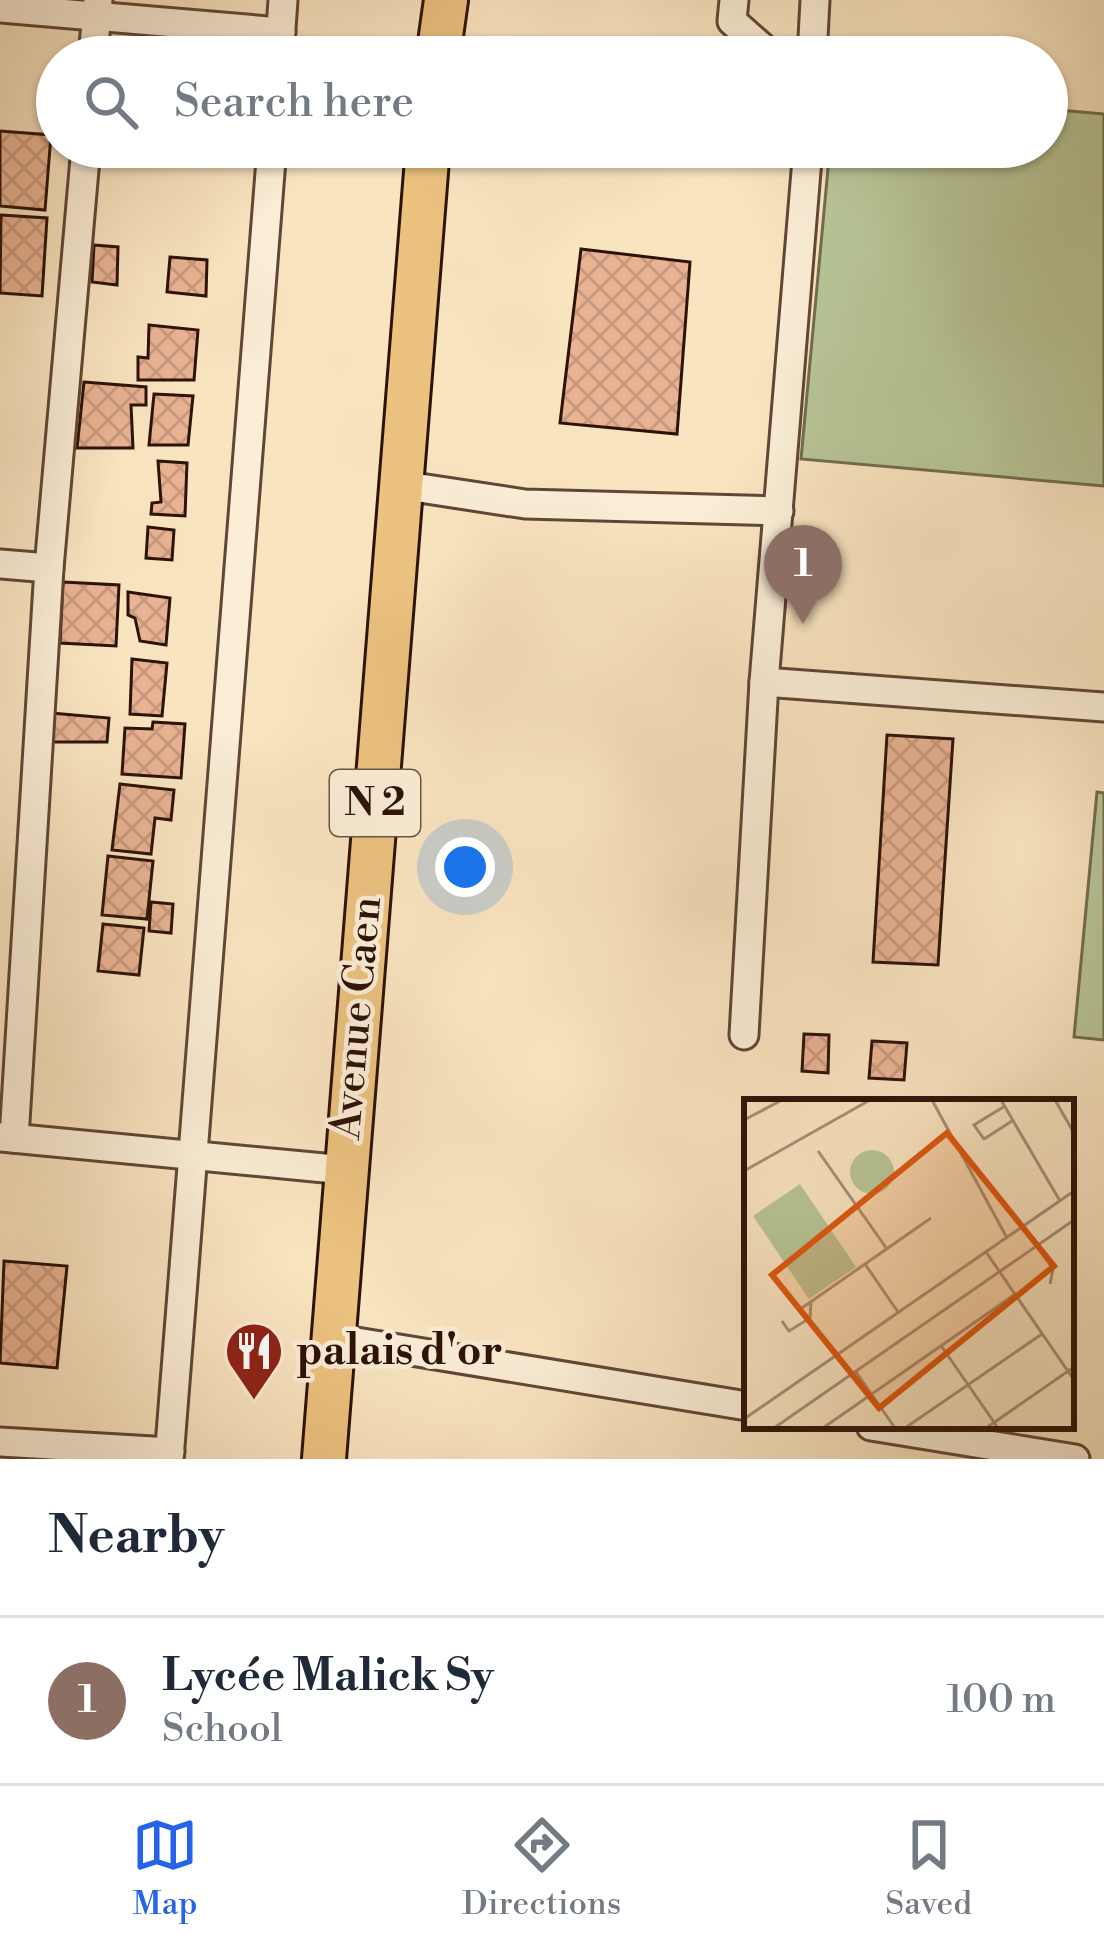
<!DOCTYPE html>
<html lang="en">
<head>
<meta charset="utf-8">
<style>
  :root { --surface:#fff; --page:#f2f2f3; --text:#1f2937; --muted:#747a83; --line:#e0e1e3; --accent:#2563eb }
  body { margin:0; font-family:"Libre Bodoni",serif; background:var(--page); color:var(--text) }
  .you { position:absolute; left:465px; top:867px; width:42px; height:42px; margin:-30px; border:9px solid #fff; border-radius:50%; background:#1a73e8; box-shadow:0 0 0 18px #1a73e833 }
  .badge { display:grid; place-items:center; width:78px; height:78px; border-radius:50%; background:var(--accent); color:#fff; font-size:39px; font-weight:700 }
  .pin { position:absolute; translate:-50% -99px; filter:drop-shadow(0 3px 6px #0008) }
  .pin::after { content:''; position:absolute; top:63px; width:42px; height:36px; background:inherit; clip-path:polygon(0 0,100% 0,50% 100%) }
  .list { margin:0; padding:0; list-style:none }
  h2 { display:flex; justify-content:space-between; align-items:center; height:156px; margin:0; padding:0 48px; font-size:51px }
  h2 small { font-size:39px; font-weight:400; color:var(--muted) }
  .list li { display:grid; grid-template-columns:78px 1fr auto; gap:36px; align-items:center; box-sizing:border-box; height:168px; padding:0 48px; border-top:3px solid var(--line) }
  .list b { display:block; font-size:45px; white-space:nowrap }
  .list p { margin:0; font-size:39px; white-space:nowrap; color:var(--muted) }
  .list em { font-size:39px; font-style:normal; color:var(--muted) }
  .icon { flex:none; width:66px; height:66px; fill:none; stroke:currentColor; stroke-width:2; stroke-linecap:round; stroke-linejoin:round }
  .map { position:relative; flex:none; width:1104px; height:1459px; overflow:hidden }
  .search { position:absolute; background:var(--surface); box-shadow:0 3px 9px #0004; left:36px; right:36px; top:36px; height:132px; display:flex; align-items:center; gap:30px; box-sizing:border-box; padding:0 42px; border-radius:66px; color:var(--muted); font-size:45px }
  .sheet { height:324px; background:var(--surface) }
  nav { display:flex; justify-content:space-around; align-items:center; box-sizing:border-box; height:168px; border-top:3px solid var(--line); background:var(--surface); font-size:33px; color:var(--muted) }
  nav a { display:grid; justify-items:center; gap:6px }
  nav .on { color:var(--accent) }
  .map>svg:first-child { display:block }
  .garden { fill:#b8c597; stroke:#726c50; stroke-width:3 }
  .building { fill:url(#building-cross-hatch); stroke:#2d1208; stroke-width:3 }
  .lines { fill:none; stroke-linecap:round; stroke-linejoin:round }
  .minor-casing { stroke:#604636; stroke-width:33 }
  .highway-casing { stroke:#2d1208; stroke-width:48 }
  .minor { stroke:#fbedd6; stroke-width:27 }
  .highway { stroke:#ecc280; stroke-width:42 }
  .labels { text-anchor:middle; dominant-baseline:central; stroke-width:9; stroke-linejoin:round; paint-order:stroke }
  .shield { fill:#fbedd6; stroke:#6b5446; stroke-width:3 }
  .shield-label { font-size:39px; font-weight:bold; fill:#2d1208 }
  .street-label { font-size:42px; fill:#2d1208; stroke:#fbedd6 }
  .poi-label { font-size:42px; font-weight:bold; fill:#2d1208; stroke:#fbedd6; text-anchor:start }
  .inset-road { fill:none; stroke:#a79076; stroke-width:3 }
  .view { fill:#df550c; fill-opacity:0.15; stroke:#df550c; stroke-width:6 }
  .inset-edge { fill:none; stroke:#2d1208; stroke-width:6 }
</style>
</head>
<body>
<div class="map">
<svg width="1104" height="1459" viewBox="0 0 1104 1459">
  <defs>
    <pattern id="building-cross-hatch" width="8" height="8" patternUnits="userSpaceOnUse" patternTransform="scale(3)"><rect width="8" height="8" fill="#e9b393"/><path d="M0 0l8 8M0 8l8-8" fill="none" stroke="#c8997d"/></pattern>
  </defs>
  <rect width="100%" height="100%" fill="#f9e4c0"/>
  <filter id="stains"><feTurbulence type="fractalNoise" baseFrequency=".00167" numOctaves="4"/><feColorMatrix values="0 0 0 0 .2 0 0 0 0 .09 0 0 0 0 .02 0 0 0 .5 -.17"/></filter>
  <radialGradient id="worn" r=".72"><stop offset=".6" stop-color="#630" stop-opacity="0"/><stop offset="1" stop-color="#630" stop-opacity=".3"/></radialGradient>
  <g class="garden">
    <polygon points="1047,109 1104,114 1104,486 801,459 830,147 1047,147"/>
    <polygon points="1097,792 1104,793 1104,1040 1074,1037"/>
  </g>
  <g class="building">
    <polygon points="0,131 51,135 45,210 0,206"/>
    <polygon points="1,215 47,218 42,296 0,293"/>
    <polygon points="94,245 118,247 117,285 92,282"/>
    <polygon points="581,249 690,262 677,434 560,423"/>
    <polygon points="170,257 207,260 206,296 167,292"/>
    <polygon points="149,325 198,330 194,380 138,380 138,357 148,358"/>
    <polygon points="84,382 146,387 146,405 131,405 133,448 77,448"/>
    <polygon points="154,394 193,396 188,445 149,445"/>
    <polygon points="158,461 187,463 185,516 151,514 152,503 161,502"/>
    <polygon points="148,527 174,530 172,560 146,558"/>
    <polygon points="63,582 119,585 116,646 60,643"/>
    <polygon points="128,592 170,598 166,645 140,641 135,618 128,615"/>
    <polygon points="132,659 167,663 162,716 130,714"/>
    <polygon points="51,713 109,718 107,742 48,742"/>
    <polygon points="153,722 185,724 181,778 122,774 125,728 152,729"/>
    <polygon points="887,735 953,739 938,965 873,962"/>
    <polygon points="120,784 174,790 171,820 155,818 151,854 112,850"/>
    <polygon points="108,856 153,861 147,919 102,915"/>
    <polygon points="151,902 173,904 171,933 149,931"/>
    <polygon points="103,924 144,928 139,975 98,971"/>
    <polygon points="804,1034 829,1035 828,1073 802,1071"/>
    <polygon points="872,1041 907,1043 904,1080 869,1078"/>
    <polygon points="4,1261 67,1266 57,1368 0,1363"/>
  </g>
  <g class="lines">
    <defs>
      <g id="minor">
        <polyline points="734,0 732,21 773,57"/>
        <polyline points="0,8 281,32"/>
        <polyline points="93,57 98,0"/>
        <polyline points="279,57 283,0"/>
        <polyline points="812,57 815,0"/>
        <polyline points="400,485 525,504 779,511"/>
        <polyline points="0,564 49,568"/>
        <polyline points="764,682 1104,707"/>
        <polyline points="744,1035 764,682 808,147"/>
        <polyline points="0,1137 345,1170"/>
        <polyline points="14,1138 49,568 86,147"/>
        <polyline points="332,1338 747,1406"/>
        <polyline points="871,1426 1075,1459"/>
        <polyline points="0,1442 170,1452"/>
        <polyline points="169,1459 272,147"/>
      </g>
      <g id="highway">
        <polyline points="438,57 446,0"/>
        <polyline points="324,1459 428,147"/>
      </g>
    </defs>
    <use href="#minor" class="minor-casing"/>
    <use href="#highway" class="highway-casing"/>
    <use href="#minor" class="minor"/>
    <use href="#highway" class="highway"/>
  </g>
  <defs>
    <symbol id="restaurant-pin" viewBox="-11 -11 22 30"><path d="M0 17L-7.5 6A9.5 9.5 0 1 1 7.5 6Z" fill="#8f2418" stroke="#fbedd6"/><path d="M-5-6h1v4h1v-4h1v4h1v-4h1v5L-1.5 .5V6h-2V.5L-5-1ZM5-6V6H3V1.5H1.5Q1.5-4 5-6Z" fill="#fff"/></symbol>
  </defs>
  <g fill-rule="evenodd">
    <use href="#restaurant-pin" x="221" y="1318" width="66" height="90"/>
  </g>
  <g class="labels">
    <rect class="shield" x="330" y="770" width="90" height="66" rx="9"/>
    <g class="shield-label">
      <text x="375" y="803">N 2</text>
    </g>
    <g class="street-label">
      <text transform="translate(357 1018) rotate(-85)">Avenue Caen</text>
    </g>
    <g class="poi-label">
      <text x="296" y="1351">palais d'or</text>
    </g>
  </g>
  <g transform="translate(744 1099)">
    <rect width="330" height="330" fill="#f9e4c0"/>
    <path d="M106 73a22 22 0 1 1 44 0a22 22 0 1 1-44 0ZM56,85L112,168L65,200L9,117Z" fill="#b8c597"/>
    <path class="inset-road" d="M188,1L263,139M257,1L316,102M311,1L330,34M261,7L230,26L240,40L268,22M0,21L38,1M74,52L143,150M0,72L126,1M293,147L309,170L306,185M242,153L330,281M121,165L154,213M55,211L187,119M38,222L45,232L66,219L67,202M198,248L254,329M112,273L151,329M0,320L330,92M30,329L330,121M79,329L270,196M161,329L298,235M242,329L330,268"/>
    <path class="view" d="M203,34L310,167L135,309L28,176Z"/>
    <rect width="330" height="330" class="inset-edge"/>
  </g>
  <rect width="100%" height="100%" filter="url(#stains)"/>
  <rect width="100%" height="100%" fill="url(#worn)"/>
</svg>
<div class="you"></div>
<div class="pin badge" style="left:803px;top:624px;background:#8d6e63">1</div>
<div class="search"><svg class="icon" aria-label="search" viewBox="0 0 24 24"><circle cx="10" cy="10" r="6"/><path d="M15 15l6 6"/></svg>Search here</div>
</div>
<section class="sheet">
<h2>Nearby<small></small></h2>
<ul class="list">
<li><span class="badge" style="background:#8d6e63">1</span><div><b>Lycée Malick Sy</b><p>School</p></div><em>100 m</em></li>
</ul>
</section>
<nav>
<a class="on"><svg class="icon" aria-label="map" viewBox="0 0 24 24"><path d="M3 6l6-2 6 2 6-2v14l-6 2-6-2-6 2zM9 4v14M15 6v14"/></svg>Map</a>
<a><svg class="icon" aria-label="directions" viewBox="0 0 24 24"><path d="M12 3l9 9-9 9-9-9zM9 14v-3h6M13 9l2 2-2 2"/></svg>Directions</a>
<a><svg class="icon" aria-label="saved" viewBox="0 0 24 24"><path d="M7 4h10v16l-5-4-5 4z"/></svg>Saved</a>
</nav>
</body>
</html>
